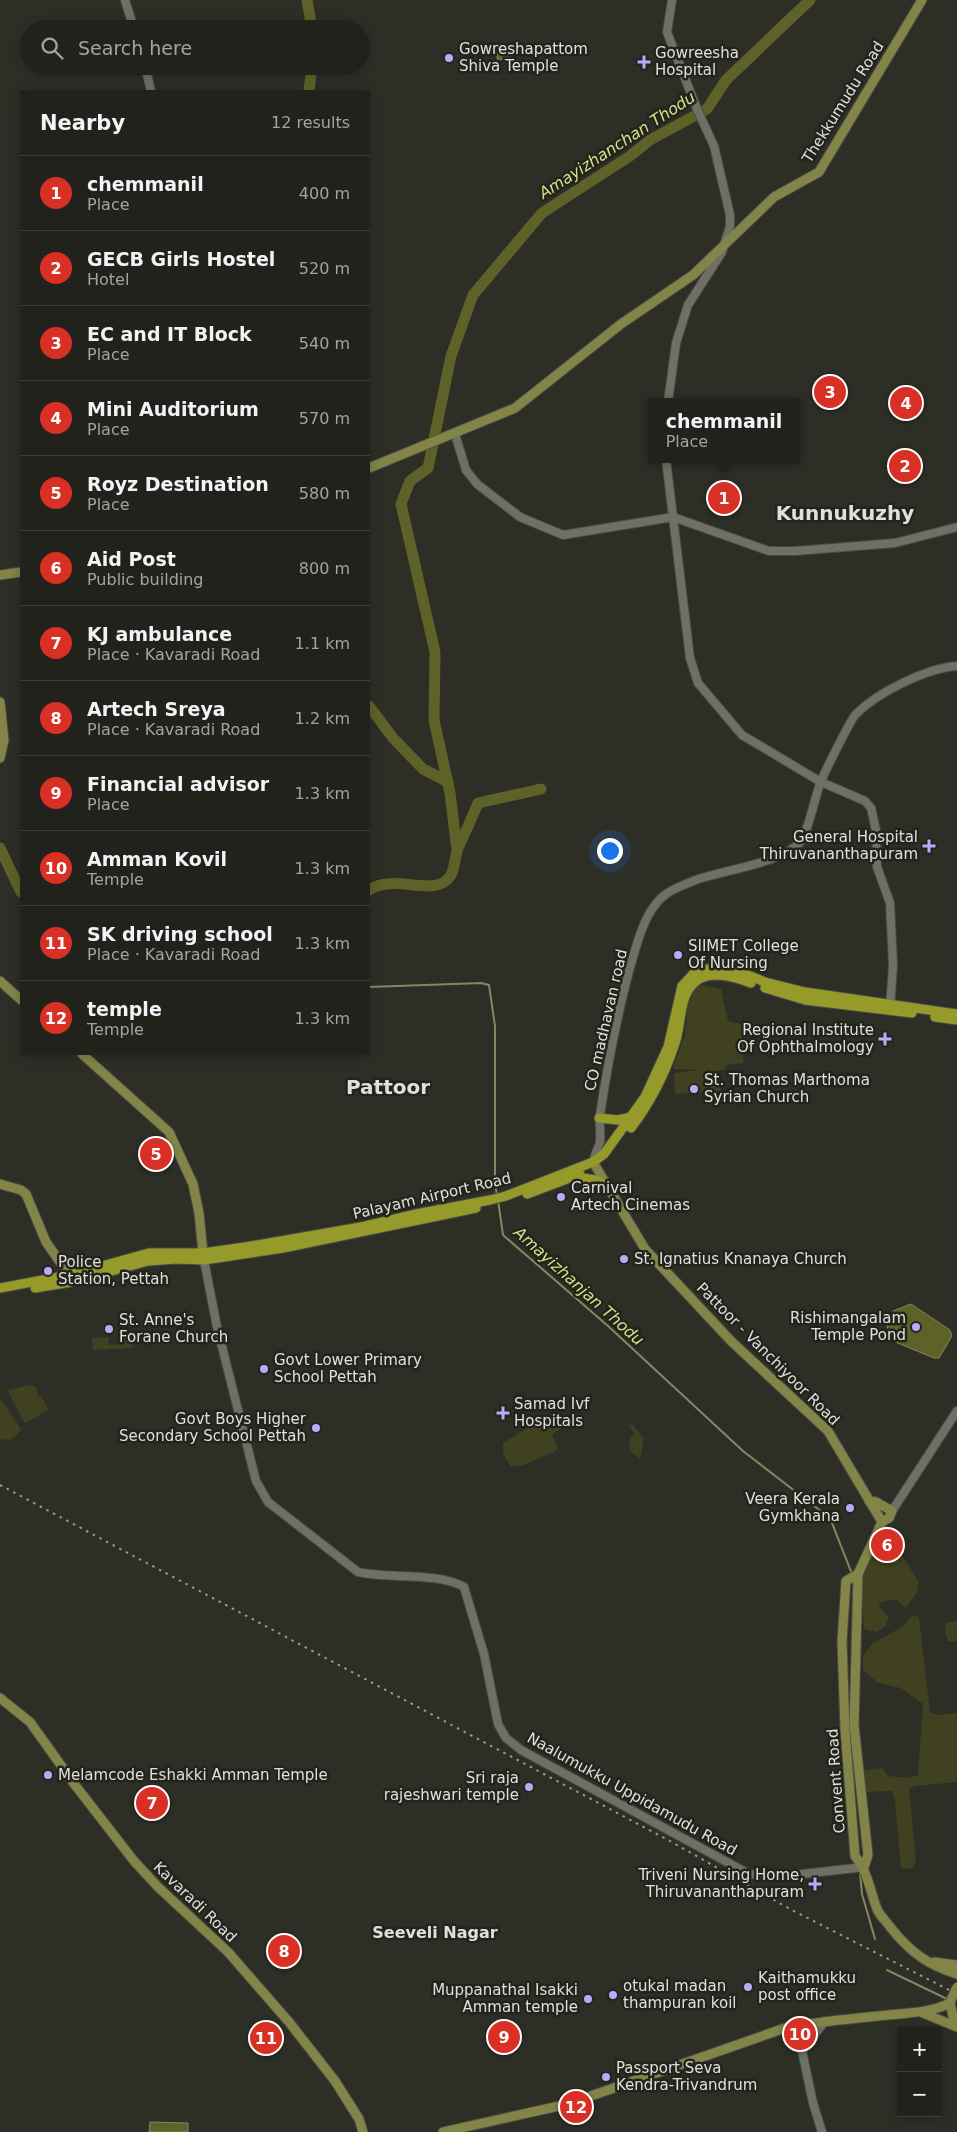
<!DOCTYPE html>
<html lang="en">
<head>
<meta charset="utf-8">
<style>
  :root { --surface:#22221c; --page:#2a2a25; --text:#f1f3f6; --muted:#a2a4a3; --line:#3f3f3b; --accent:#d93025 }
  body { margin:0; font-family:"DejaVu Sans",sans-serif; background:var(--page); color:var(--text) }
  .controls { position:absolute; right:15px; bottom:15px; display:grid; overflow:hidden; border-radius:0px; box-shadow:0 2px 12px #0003 }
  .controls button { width:45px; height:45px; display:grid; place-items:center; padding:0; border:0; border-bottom:1px solid var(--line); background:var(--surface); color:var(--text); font:25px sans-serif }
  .you { position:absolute; left:609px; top:850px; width:18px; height:18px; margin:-12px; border:4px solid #fff; border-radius:50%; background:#1a73e8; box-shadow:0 0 0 8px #1a73e833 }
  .badge { display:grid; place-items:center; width:32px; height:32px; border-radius:50%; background:var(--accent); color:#fff; font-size:16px; font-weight:700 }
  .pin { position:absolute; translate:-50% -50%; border:2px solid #fff; box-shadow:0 1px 5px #0006 }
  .popup { position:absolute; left:648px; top:398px; width:152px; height:65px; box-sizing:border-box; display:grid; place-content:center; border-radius:0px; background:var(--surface); filter:drop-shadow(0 1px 4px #0005); font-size:16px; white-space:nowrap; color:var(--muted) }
  .popup b { font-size:19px; color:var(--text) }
  .popup::after { content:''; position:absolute; left:50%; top:100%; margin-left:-10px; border:10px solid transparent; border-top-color:var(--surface) }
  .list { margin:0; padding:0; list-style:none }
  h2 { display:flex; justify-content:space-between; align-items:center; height:65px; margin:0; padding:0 20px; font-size:21px }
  h2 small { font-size:16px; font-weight:400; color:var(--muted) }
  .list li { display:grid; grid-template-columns:32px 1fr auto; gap:15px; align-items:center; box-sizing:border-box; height:75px; padding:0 20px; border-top:1px solid var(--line) }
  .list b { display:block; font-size:19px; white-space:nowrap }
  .list p { margin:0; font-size:16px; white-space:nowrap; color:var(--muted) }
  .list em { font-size:16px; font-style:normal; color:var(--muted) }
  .icon { flex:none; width:28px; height:28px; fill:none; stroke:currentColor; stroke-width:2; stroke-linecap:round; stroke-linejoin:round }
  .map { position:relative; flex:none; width:957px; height:2132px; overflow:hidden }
  .search { position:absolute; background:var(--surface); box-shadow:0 2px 12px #0003; left:20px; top:20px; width:350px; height:55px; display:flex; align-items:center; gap:12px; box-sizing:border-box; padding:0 18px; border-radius:28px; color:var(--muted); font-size:19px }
  .panel { position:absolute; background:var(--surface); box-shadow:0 2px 12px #0003; left:20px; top:90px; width:350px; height:965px; border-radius:0px }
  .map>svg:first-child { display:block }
  .green { fill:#3f4120 }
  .water { fill:#5e6228; stroke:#85885d }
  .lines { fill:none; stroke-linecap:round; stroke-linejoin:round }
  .stream { stroke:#85885d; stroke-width:2 }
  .river { stroke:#5e6228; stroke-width:11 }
  .tertiary-casing { stroke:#4a4b44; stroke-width:10 }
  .secondary-casing { stroke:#4a4b44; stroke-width:11 }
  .primary-casing { stroke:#4a4b44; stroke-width:11 }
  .tertiary { stroke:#6e6f65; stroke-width:8 }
  .secondary { stroke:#828547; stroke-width:9 }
  .primary { stroke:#969a2a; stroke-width:9 }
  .rail { stroke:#999a93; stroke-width:2; stroke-dasharray:2.5 5; stroke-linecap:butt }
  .secondary-bridge-casing { stroke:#4a4b44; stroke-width:11; stroke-linecap:butt }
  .secondary-bridge { stroke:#828547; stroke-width:9 }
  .poi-dot { fill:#b8abf7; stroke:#23241c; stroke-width:2 }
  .labels { text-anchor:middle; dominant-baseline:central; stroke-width:5; stroke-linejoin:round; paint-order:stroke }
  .poi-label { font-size:15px; fill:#dfe0da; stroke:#23241c; text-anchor:start }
  .street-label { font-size:15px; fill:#dfe0da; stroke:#23241c }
  .water-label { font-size:16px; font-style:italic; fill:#d9df88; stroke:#23241c }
  .neighbourhood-label { font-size:16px; font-weight:bold; fill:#dfe0da; stroke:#23241c }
  .district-label { font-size:20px; font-weight:bold; fill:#dfe0da; stroke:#23241c }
</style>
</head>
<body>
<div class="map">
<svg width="957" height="2132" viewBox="0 0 957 2132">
  <rect width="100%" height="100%" fill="#2d2e26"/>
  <g class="green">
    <polygon points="702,985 721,989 728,1021 750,1026 742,1053 744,1063 726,1065 725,1070 718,1070 721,1091 675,1094 674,1073 698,1070 673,1069 685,1034 688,1005 695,987"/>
    <polygon points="108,1337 109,1345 120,1344 120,1339 133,1338 133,1348 93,1350 92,1338"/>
    <polygon points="30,1385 36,1387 38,1396 41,1396 49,1410 25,1423 7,1390"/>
    <polygon points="0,1398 21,1429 18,1434 10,1440 0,1439"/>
    <polygon points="555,1411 566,1417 568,1425 552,1434 558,1450 524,1465 511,1467 503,1454 503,1443"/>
    <polygon points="632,1424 644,1438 640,1459 629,1450 630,1438 635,1434 629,1426"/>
    <polygon points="888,1529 892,1531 903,1557 919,1582 917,1592 906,1608 896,1599 879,1603 880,1608 889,1617 885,1627 876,1632 864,1629 861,1576 880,1532"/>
    <polygon points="913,1615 919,1617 930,1712 938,1715 957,1713 957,1782 915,1786 909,1789 916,1860 912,1869 901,1868 895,1800 892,1791 865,1792 861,1771 882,1768 888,1776 908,1778 918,1775 923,1704 901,1688 878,1683 863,1670 863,1656 873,1643 902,1627"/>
    <polygon points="957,1621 957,1641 948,1641 945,1632 946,1623"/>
  </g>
  <g class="water">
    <polygon points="498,44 512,45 510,60 497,59"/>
    <polygon points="911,1304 950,1330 952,1336 939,1358 934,1358 888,1339 887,1318 893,1311"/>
    <polygon points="150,2122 188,2123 188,2132 149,2132"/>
  </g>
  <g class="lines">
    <g class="stream">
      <polyline points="369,987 481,983 489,985 495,1026 495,1182 497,1196"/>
      <polyline points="498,1200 503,1235 608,1326 743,1451 822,1512 832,1523 852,1574"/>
      <polyline points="860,1873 862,1894 875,1939"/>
      <polyline points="887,1970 947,1999"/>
    </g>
    <g class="river">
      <polyline points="307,0 312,29"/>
      <polyline points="309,91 312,66"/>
      <polyline points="369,706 393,738 423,769 448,782"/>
      <polyline points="0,848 21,892"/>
      <polyline points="457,850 450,793 434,720 435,652 401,504 410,481 428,468 451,356 473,295 542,213 630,156 650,140 707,109 726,80 810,0"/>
      <path d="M369,890C395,872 436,900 451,875C455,867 455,856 458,848C465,833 472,818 478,803L541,789"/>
    </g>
    <defs>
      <g id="tertiary">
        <polyline points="125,0 134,29"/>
        <polyline points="145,66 151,91"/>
        <polyline points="668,402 676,343 688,305 722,252 730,226 730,215 714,146 697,109 667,32 672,0"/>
        <polyline points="455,434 466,470 477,484 520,517 563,535 673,517 769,551 795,551 895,543 957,527"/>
        <polyline points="666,459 690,658 698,683 742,735 821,782 865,801 871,808 876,830 877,867 890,903 893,965 890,1008"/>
        <path d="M593,1163C594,1156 598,1149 600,1142C601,1133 599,1124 600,1115C608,1062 618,1009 633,957C638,940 644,919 655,905C665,891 681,886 696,880C723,870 784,863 801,841C808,832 815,797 820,784C823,775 851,719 856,714C878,692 927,668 957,666"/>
        <path d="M203,1255L217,1327L256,1481L268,1502L358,1572C388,1579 439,1572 464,1587L484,1654L498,1724L506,1738L521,1750L749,1874L785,1876L864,1867"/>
        <polyline points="892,1511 957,1411"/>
        <polyline points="788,2027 802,2051 813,2103 822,2132"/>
        <polyline points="802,2051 825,2021"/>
      </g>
      <g id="secondary">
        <polyline points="369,468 515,408 621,324 693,275 774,197 819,172 922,0"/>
        <polyline points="0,575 21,572"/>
        <polyline points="0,702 4,740 0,758"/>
        <polyline points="0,981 21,1000"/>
        <polyline points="82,1054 169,1132 193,1184 199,1213 203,1253"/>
        <polyline points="596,1167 645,1249 732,1342 828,1431 882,1522"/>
        <polyline points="0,1184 21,1190 26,1194 46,1242 69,1275 71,1281"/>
        <path d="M858,1574L846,1581L842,1641L845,1730L855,1856C868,1872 870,1891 877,1909C880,1916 887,1922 891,1928C910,1952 928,1965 957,1974"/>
        <polyline points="0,1698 30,1722 75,1785 134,1861 158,1887 228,1952 289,2022 335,2081 359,2119 363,2132"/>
        <polyline points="864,1867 868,1855 854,1725 858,1574 882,1522 889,1518 892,1511 876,1502 869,1501"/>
        <polyline points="934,1962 957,1965"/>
        <polyline points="950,2003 955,2025"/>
        <polyline points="923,2013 957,2027"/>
        <path d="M443,2132L568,2104L788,2027C818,2022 848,2019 878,2016C902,2013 928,2014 950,2003"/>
      </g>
      <g id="primary">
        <polyline points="765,988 805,1000 912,1013"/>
        <polyline points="935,1017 957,1020"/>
        <polyline points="599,1118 618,1120 632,1117"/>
        <path d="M631,1128C650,1103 664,1076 674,1046C682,1027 678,996 695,982C710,969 735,977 751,983"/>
        <polyline points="575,1177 596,1180 607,1187"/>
        <polyline points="527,1194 580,1174"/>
        <polyline points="0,1288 69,1275 149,1253 203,1253 245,1247 361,1227 416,1214 490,1200 506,1196 593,1162 604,1154 645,1097 668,1047 682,986 694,973 702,970 722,967 733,969 765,982 805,992 957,1014"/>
        <polyline points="35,1288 71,1282 148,1261 177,1259 204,1260 283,1248 476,1208"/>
      </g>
    </defs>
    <use href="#tertiary" class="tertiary-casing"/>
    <use href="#secondary" class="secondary-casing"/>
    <use href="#primary" class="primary-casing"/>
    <use href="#tertiary" class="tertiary"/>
    <use href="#secondary" class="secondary"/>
    <use href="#primary" class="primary"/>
    <polyline class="rail" points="0,1485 670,1841 790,1909 957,1994"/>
    <defs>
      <polyline id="secondary-bridge" points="951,2000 957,1987"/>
    </defs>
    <use href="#secondary-bridge" class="secondary-bridge-casing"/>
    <use href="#secondary-bridge" class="secondary-bridge"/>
  </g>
  <g class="poi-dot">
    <circle cx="449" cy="58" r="5"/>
    <path d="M641.5 54.5h5v5h5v5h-5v5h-5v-5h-5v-5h5z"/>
    <path d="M926.5 838.5h5v5h5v5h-5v5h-5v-5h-5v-5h5z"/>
    <circle cx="678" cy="955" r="5"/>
    <path d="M882.5 1031.5h5v5h5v5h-5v5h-5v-5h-5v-5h5z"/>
    <circle cx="694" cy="1089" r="5"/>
    <circle cx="561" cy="1197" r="5"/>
    <circle cx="624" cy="1259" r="5"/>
    <circle cx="48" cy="1271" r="5"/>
    <circle cx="916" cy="1327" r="5"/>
    <circle cx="109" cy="1329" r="5"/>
    <circle cx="264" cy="1369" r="5"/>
    <path d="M500.5 1405.5h5v5h5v5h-5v5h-5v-5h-5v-5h5z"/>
    <circle cx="316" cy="1428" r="5"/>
    <circle cx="850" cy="1508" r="5"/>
    <circle cx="48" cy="1775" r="5"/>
    <circle cx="529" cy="1787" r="5"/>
    <path d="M812.5 1876.5h5v5h5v5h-5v5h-5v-5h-5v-5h5z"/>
    <circle cx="748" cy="1987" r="5"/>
    <circle cx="613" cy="1995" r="5"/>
    <circle cx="588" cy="1999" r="5"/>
    <circle cx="606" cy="2077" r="5"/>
  </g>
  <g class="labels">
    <g class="poi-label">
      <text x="459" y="49">Gowreshapattom<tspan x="459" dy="17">Shiva Temple</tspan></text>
      <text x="655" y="53">Gowreesha<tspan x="655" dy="17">Hospital</tspan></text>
      <text x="918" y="837" text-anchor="end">General Hospital<tspan x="918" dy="17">Thiruvananthapuram</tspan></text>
      <text x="688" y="946">SIIMET College<tspan x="688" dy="17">Of Nursing</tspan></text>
      <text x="874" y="1030" text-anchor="end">Regional Institute<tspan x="874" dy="17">Of Ophthalmology</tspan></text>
      <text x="704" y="1080">St. Thomas Marthoma<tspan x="704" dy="17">Syrian Church</tspan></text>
      <text x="571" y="1188">Carnival<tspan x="571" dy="17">Artech Cinemas</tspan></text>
      <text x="634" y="1259">St. Ignatius Knanaya Church</text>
      <text x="58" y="1262">Police<tspan x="58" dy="17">Station, Pettah</tspan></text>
      <text x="906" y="1318" text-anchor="end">Rishimangalam<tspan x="906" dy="17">Temple Pond</tspan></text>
      <text x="119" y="1320">St. Anne's<tspan x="119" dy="17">Forane Church</tspan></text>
      <text x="274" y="1360">Govt Lower Primary<tspan x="274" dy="17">School Pettah</tspan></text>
      <text x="514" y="1404">Samad Ivf<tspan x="514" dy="17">Hospitals</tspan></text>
      <text x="306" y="1419" text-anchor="end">Govt Boys Higher<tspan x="306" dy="17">Secondary School Pettah</tspan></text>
      <text x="840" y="1499" text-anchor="end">Veera Kerala<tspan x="840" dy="17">Gymkhana</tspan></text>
      <text x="58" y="1775">Melamcode Eshakki Amman Temple</text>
      <text x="519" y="1778" text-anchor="end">Sri raja<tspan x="519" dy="17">rajeshwari temple</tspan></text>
      <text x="804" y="1875" text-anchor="end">Triveni Nursing Home,<tspan x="804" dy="17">Thiruvananthapuram</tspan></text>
      <text x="758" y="1978">Kaithamukku<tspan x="758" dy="17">post office</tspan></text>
      <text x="623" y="1986">otukal madan<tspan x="623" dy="17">thampuran koil</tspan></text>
      <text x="578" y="1990" text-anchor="end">Muppanathal Isakki<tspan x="578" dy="17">Amman temple</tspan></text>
      <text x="616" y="2068">Passport Seva<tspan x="616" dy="17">Kendra-Trivandrum</tspan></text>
    </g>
    <g class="street-label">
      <text transform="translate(843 102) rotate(-58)">Thekkumudu Road</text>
      <text transform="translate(606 1020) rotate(-77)">CO madhavan road</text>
      <text transform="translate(432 1196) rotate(-13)">Palayam Airport Road</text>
      <text transform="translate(768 1354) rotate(45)">Pattoor - Vanchiyoor Road</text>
      <text transform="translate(836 1781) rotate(-94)">Convent Road</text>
      <text transform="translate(632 1794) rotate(29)">Naalumukku Uppidamudu Road</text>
      <text transform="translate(195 1902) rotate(44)">Kavaradi Road</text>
    </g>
    <g class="water-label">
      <text transform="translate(617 145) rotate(-33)">Amayizhanchan Thodu</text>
      <text transform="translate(579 1286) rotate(42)">Amayizhanjan Thodu</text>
    </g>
    <g class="neighbourhood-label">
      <text x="435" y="1932">Seeveli Nagar</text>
    </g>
    <g class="district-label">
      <text x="845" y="513">Kunnukuzhy</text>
      <text x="388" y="1087">Pattoor</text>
    </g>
  </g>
</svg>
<div class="controls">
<button>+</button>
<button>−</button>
</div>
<div class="you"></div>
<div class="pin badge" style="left:724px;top:498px">1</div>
<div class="popup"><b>chemmanil</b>Place</div>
<div class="pin badge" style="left:905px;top:466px">2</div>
<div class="pin badge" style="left:830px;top:392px">3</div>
<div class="pin badge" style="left:906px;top:403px">4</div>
<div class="pin badge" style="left:156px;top:1154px">5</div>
<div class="pin badge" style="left:887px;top:1545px">6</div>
<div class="pin badge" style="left:152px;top:1803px">7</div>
<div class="pin badge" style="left:284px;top:1951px">8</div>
<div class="pin badge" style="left:504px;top:2037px">9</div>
<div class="pin badge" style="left:800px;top:2034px">10</div>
<div class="pin badge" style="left:266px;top:2038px">11</div>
<div class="pin badge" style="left:576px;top:2107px">12</div>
<div class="search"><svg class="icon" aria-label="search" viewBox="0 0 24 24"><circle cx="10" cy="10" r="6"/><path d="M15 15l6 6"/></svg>Search here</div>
<section class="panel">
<h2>Nearby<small>12 results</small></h2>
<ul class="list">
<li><span class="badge">1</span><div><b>chemmanil</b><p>Place</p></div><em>400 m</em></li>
<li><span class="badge">2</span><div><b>GECB Girls Hostel</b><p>Hotel</p></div><em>520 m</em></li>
<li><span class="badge">3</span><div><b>EC and IT Block</b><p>Place</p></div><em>540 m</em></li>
<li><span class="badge">4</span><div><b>Mini Auditorium</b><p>Place</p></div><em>570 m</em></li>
<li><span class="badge">5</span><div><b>Royz Destination</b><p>Place</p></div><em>580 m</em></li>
<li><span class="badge">6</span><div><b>Aid Post</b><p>Public building</p></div><em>800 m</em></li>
<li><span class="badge">7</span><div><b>KJ ambulance</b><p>Place · Kavaradi Road</p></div><em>1.1 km</em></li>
<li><span class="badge">8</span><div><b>Artech Sreya</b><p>Place · Kavaradi Road</p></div><em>1.2 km</em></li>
<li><span class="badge">9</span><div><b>Financial advisor</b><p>Place</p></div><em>1.3 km</em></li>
<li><span class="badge">10</span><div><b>Amman Kovil</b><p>Temple</p></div><em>1.3 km</em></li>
<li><span class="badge">11</span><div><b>SK driving school</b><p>Place · Kavaradi Road</p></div><em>1.3 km</em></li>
<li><span class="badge">12</span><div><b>temple</b><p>Temple</p></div><em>1.3 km</em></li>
</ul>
</section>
</div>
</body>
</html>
